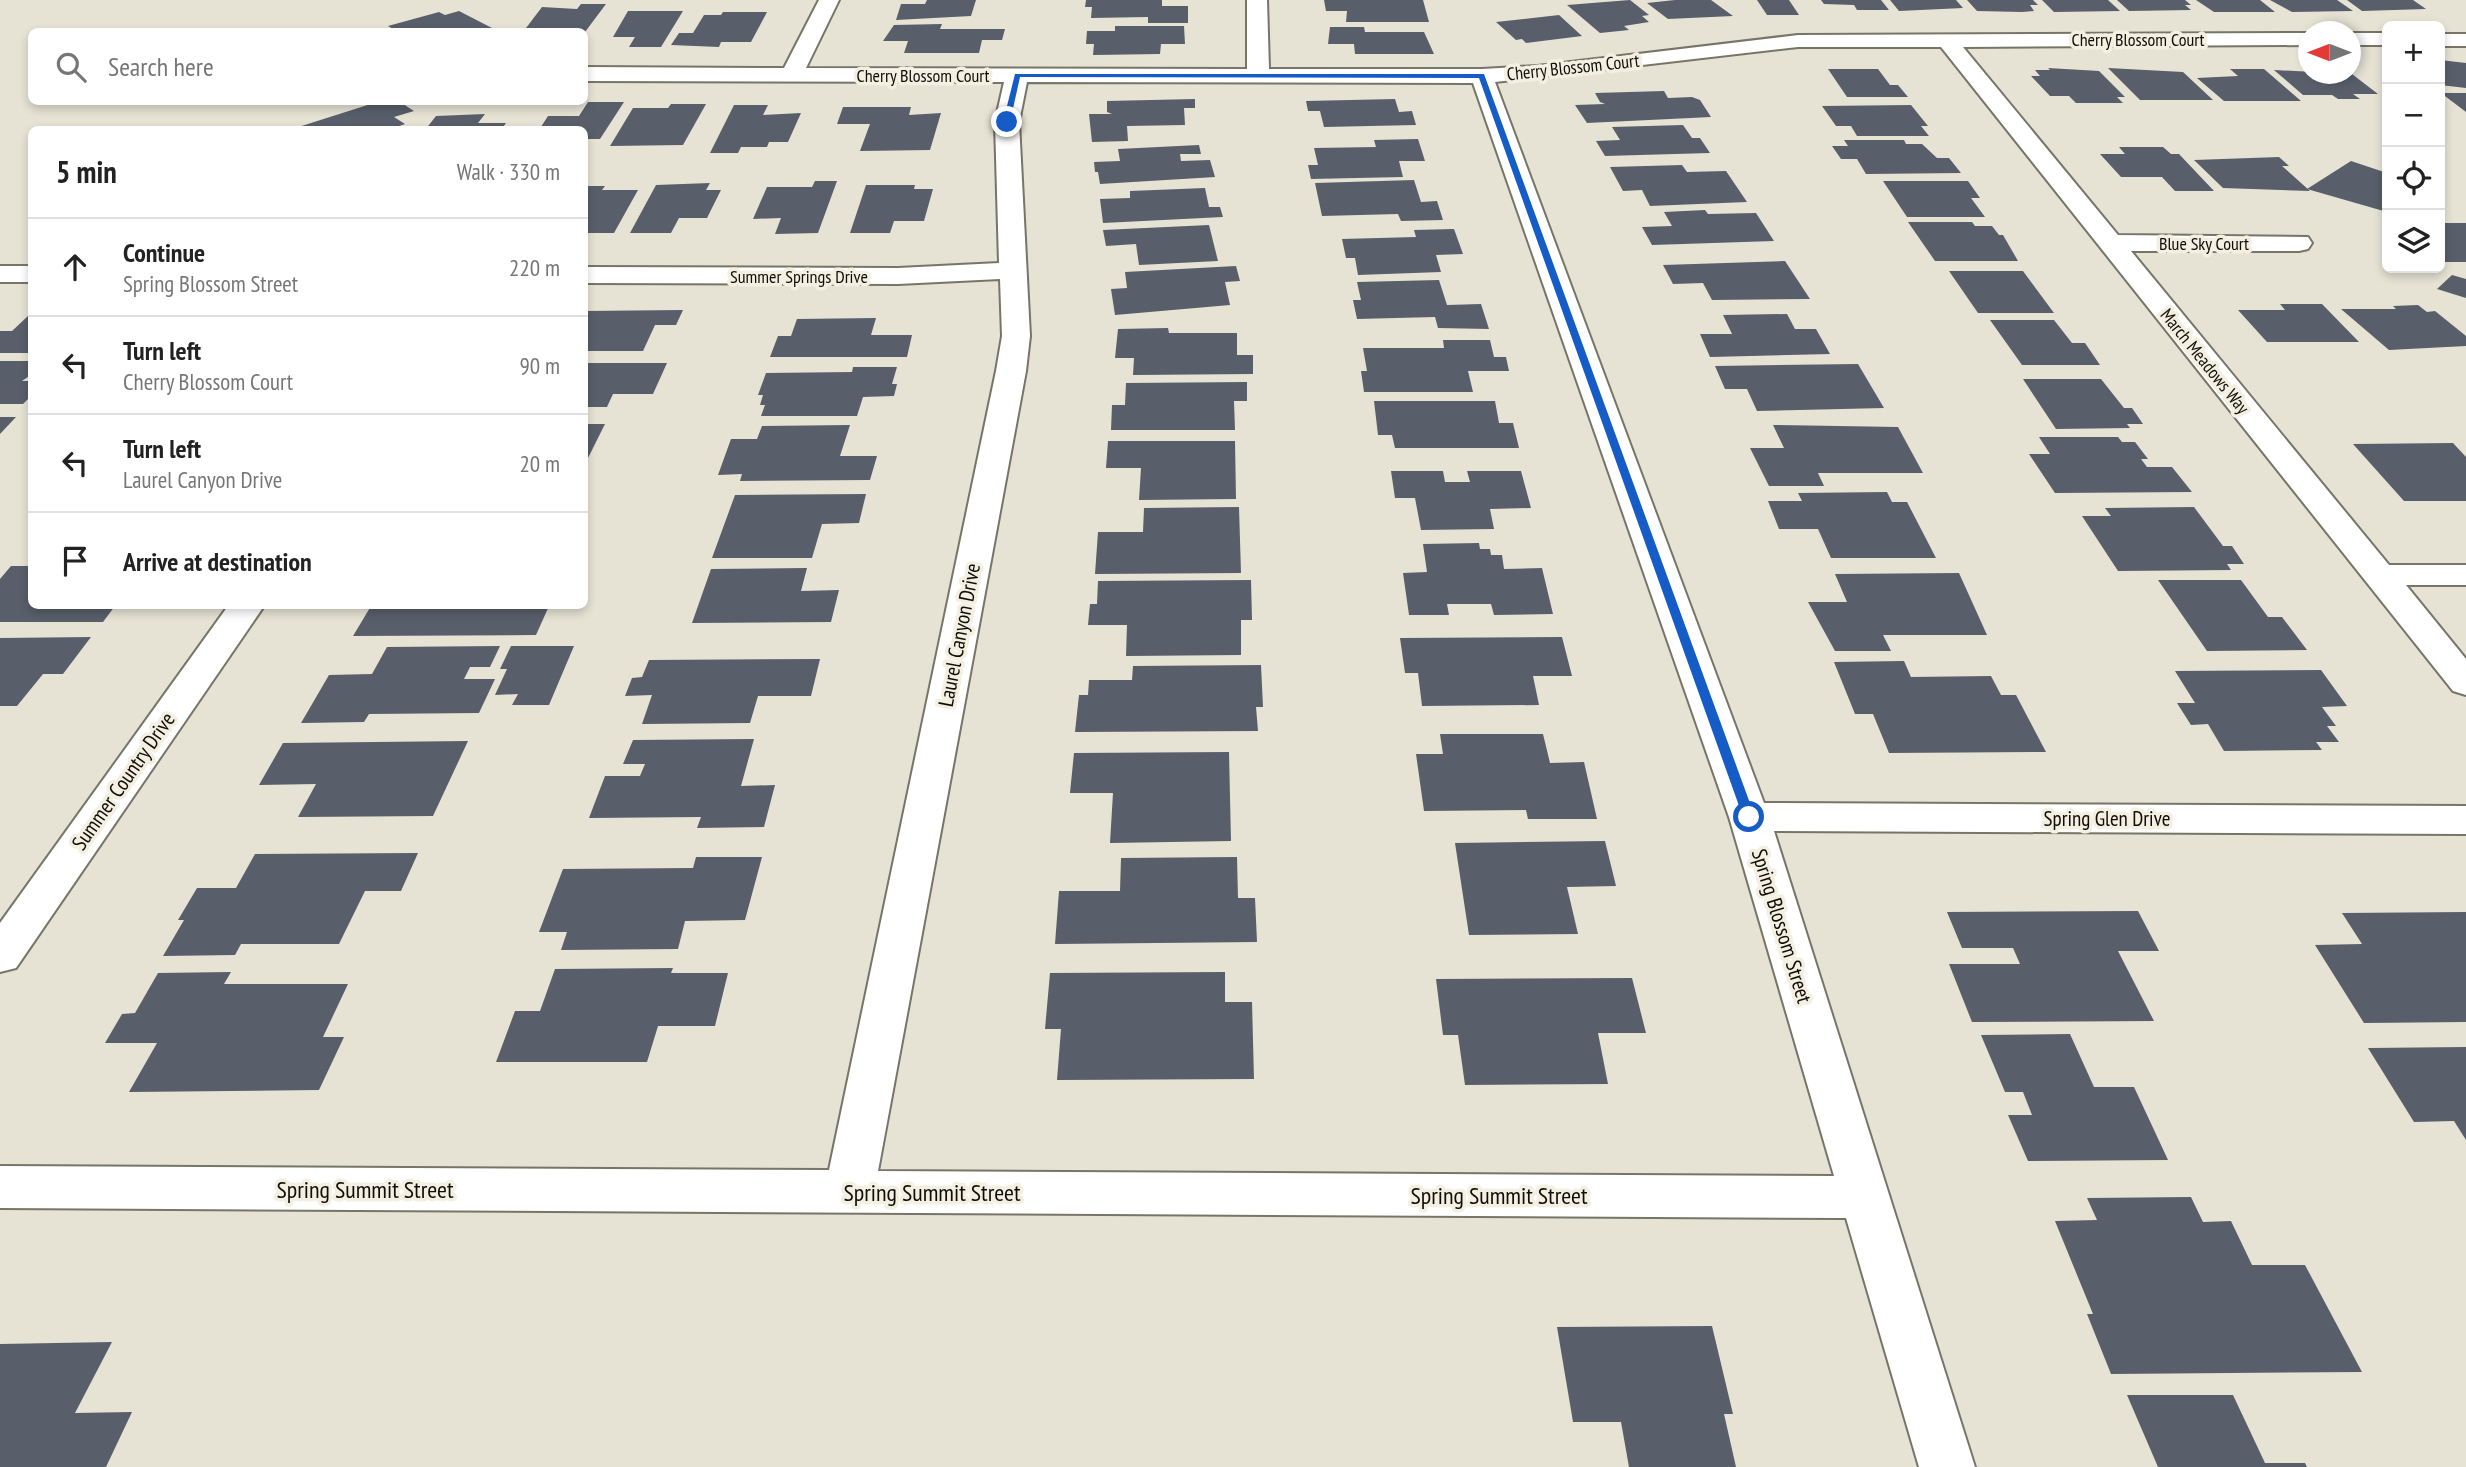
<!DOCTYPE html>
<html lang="en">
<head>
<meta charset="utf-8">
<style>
  :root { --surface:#fff; --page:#f6f6f6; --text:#222; --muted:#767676; --line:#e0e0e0 }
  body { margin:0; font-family:"PT Sans Narrow",sans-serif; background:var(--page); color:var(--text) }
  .controls { position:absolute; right:21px; top:21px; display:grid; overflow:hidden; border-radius:10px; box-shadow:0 4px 10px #0003 }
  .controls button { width:63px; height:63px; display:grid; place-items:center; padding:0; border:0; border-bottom:2px solid var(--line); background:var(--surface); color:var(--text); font:35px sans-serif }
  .compass { position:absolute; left:2298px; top:21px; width:63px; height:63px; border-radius:50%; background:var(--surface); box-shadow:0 4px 10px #0003; rotate:270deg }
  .stop { position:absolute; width:21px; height:21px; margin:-16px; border:5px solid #155cc7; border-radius:50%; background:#fff }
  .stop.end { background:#155cc7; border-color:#fff; box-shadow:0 2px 7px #0008 }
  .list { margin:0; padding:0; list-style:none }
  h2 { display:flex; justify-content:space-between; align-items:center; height:91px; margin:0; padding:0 28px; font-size:30px }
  h2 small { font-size:23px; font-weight:400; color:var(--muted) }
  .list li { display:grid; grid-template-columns:46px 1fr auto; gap:21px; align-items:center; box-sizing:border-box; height:98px; padding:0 28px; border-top:2px solid var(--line) }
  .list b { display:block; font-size:26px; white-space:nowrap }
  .list p { margin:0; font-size:23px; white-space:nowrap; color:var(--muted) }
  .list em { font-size:23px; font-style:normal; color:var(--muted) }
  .icon { flex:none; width:38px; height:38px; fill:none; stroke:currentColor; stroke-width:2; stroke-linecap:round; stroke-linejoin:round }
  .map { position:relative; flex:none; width:2466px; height:1467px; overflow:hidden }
  .search { position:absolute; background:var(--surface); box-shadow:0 4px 10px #0003; left:28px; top:28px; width:560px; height:77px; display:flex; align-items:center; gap:18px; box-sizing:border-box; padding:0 24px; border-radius:10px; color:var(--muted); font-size:26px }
  .panel { position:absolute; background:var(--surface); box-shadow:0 4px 10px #0003; left:28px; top:126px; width:560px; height:483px; border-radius:10px }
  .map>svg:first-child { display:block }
  .building { fill:#585f6a }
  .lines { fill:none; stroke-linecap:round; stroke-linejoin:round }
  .minor-casing { stroke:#777567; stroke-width:4 }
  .minor { fill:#fff; fill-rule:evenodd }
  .route { fill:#155cc7 }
  .labels { text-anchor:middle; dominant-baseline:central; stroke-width:7; stroke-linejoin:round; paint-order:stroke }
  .far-street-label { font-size:18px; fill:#0e0d08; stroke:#f3f0e1 }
  .street-label { font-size:21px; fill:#0e0d08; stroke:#f3f0e1 }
  .near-street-label { font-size:24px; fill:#0e0d08; stroke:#f3f0e1 }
</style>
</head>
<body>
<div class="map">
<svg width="2466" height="1467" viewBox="0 0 2466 1467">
  <rect width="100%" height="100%" fill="#e6e3d4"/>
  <g class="building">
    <polygon points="927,0 976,0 971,16 896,20 901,4 925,4"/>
    <polygon points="1086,0 1162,0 1162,6 1188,6 1188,23 1148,23 1148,17 1091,18 1092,7 1085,7"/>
    <polygon points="1324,0 1423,0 1429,22 1346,22 1347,11 1326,11"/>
    <polygon points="1630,0 1649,15 1642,16 1649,22 1624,26 1629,30 1600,33 1567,5"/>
    <polygon points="1675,0 1711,0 1733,16 1668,19 1647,3"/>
    <polygon points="1757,0 1789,0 1799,15 1767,15"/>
    <polygon points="1821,0 1881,0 1889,10 1857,10 1854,5 1824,4"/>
    <polygon points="1890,0 1956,0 1963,8 1899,11"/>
    <polygon points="1967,0 2033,0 2038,5 2030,5 2034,11 2022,12 1977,11"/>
    <polygon points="2042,0 2108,0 2120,11 2054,12"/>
    <polygon points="2117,0 2185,0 2191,5 2185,5 2191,10 2129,11"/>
    <polygon points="2196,0 2260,0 2275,12 2214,12"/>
    <polygon points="2270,0 2337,0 2353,11 2292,12"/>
    <polygon points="2347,0 2413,0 2426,9 2362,11"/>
    <polygon points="581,4 606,4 585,32 523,32 542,7 577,9"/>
    <polygon points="459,11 492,28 480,32 398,32 388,26 439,12 445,15"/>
    <polygon points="628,11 683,11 661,47 629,47 635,37 613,37"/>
    <polygon points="723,12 767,12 751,42 721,42 719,47 671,45 679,33 693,33 704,15 721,15"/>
    <polygon points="1559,15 1582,36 1526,43 1522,39 1516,40 1496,22"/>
    <polygon points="942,24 940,29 1005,29 1002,40 982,40 979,53 904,53 908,41 883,41 894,25"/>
    <polygon points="1115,26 1184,26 1185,44 1161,44 1160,54 1093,55 1094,44 1086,44 1087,31 1115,31"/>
    <polygon points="1330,27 1364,27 1365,32 1424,32 1434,54 1355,54 1354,44 1328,44"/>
    <polygon points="2440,60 2466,63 2466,88 2440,85"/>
    <polygon points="2048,68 2099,71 2125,97 2117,97 2123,103 2076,103 2069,96 2050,96 2031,76 2040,76 2035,70 2050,70"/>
    <polygon points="2108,68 2183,72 2213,100 2140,100"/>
    <polygon points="1828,69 1878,69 1890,85 1898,85 1908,97 1847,97"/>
    <polygon points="2230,69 2264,69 2301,101 2224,101 2197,78 2238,76"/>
    <polygon points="2274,70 2352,74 2378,94 2353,94 2360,99 2338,99 2332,95 2303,95"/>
    <polygon points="1664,91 1668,98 1692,97 1700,100 1711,117 1587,123 1575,105 1605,104 1600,102 1595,93"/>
    <polygon points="2441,93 2466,93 2466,112"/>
    <polygon points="1195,99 1195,108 1184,108 1185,125 1127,126 1128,141 1092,142 1089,114 1112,114 1107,112 1107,101"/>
    <polygon points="1395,99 1399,112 1412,111 1416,125 1324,127 1320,111 1308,111 1306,101"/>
    <polygon points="377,102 400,102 414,111 394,117 405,124 388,130 289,130"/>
    <polygon points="588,102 624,102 600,139 584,139 584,130 539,130 548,116 579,116"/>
    <polygon points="671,104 706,104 683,145 610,146 633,108 668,108"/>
    <polygon points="734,105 768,105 763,115 801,113 788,142 769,142 767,147 741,147 738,153 710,153"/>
    <polygon points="1911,105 1928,126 1921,126 1929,136 1857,136 1851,126 1836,126 1822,106"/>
    <polygon points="843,107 911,107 909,115 941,113 930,150 860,151 870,124 837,124"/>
    <polygon points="485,114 478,123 506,123 501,130 425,130 436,116"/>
    <polygon points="1683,125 1692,138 1700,138 1710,153 1605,156 1596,141 1620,140 1612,127"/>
    <polygon points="1418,139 1425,161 1399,161 1403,177 1311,179 1308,165 1318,165 1314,148 1376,147 1374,140"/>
    <polygon points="1844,140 1904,140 1906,144 1922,144 1937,158 1949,158 1961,173 1866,174 1857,159 1841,159 1832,146 1848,146"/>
    <polygon points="1199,145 1201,154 1180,154 1181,161 1210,160 1215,177 1100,184 1098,172 1095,172 1094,162 1120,161 1118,149"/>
    <polygon points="2119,147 2163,147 2171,154 2179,154 2214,191 2175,191 2162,177 2121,177 2100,154 2125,154"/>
    <polygon points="2279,157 2289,166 2282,166 2310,191 2223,188 2194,160"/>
    <polygon points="2351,161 2387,173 2387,212 2307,189"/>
    <polygon points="1682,165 1687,172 1726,171 1747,202 1650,206 1642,190 1623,191 1610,167"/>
    <polygon points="1414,180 1421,202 1437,201 1443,220 1401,221 1398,214 1322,216 1315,183"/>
    <polygon points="815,181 837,181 818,233 775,234 781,218 753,219 767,187 812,187"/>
    <polygon points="1883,181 1968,181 1980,198 1971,198 1985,217 1907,217"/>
    <polygon points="710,183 706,190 721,190 707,218 679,218 671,233 630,233 656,185"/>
    <polygon points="866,185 915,185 914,189 933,189 924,221 894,221 890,233 850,233"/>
    <polygon points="584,186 605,186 602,190 638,190 614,233 584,233"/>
    <polygon points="1205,188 1209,207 1220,207 1223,217 1103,223 1100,199 1130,198 1130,191"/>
    <polygon points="1705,210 1708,214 1756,213 1774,241 1652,245 1642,227 1672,226 1664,212"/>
    <polygon points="1908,222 1972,222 1975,226 1992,226 1999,235 2003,235 2018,261 1935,261"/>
    <polygon points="2440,223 2466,223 2466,262 2445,262 2440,258"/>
    <polygon points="1209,225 1218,261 1139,265 1136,244 1106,246 1103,230"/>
    <polygon points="1454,229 1463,254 1436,255 1441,272 1358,275 1355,258 1346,258 1342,239 1416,237 1414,230"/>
    <polygon points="1785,261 1810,299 1712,300 1703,283 1673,284 1663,265"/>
    <polygon points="1236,266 1240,281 1225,282 1230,305 1115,315 1111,289 1127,288 1125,272"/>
    <polygon points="1949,271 2023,271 2054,313 1978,313"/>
    <polygon points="2452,275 2466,279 2466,298 2437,289"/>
    <polygon points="1439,280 1447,305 1481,304 1489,329 1438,328 1435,317 1357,319 1353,300 1361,300 1357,282"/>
    <polygon points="2280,304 2322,304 2359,342 2267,342 2238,310 2285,310"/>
    <polygon points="2418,305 2427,312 2435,311 2466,336 2466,346 2389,350 2341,309 2396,309 2393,306"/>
    <polygon points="683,310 676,325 655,325 643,351 584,351 584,311"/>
    <polygon points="1787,314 1795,329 1816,329 1830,354 1710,357 1700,334 1732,334 1723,315"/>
    <polygon points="28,316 32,316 32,353 0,353 0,331 12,331"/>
    <polygon points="876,318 871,335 912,335 907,357 770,357 778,336 791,336 797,319"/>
    <polygon points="1990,320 2054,320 2072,343 2085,343 2100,365 2022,365"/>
    <polygon points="1168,328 1169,333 1237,333 1237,355 1253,355 1253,374 1133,375 1134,358 1115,358 1118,329"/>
    <polygon points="1443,340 1490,340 1494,357 1506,357 1509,371 1468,371 1473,392 1364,392 1361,371 1367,371 1363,348 1444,348"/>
    <polygon points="0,361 32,361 32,374 22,381 32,381 32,395 23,404 0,404"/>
    <polygon points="584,363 667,363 653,394 613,394 607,407 584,407"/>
    <polygon points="1858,364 1884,408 1757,411 1747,389 1725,389 1715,366"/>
    <polygon points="853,367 897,367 892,384 897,384 894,396 863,397 857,416 761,416 765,405 760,405 763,395 758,395 766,373 852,372"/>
    <polygon points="2023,379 2101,379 2124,408 2132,408 2143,424 2127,424 2130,428 2056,429"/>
    <polygon points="1247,382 1247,401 1234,401 1235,430 1111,430 1112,405 1125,405 1126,383"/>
    <polygon points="1374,401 1495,401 1499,423 1513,423 1519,448 1395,448 1392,435 1378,435"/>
    <polygon points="0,417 16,417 0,434"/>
    <polygon points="584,424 605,424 584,466"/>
    <polygon points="850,425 840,456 877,456 870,480 740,481 742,474 718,475 731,439 757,439 762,426"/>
    <polygon points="1773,425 1898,427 1923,473 1818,473 1824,486 1769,486 1750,448 1784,448"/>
    <polygon points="2039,437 2118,437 2122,442 2135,442 2148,459 2141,459 2147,467 2172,467 2192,492 2055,493 2029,454 2050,454"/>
    <polygon points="1108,441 1235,441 1236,499 1139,500 1141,468 1106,468"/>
    <polygon points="2453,443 2466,457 2466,501 2404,501 2353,444"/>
    <polygon points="1391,471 1443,471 1445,482 1470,482 1467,471 1521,471 1531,508 1490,509 1494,529 1421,530 1415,498 1395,498"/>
    <polygon points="1887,492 1892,502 1907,502 1936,558 1831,558 1818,529 1779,529 1768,501 1802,501 1798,493"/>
    <polygon points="866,494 859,523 822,524 812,558 712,558 735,495"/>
    <polygon points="1239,507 1241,573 1095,574 1098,532 1143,532 1144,508"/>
    <polygon points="2194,507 2223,546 2232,546 2244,564 2227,564 2231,570 2118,571 2082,516 2111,516 2105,508"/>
    <polygon points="1479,543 1480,549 1490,549 1491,555 1502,555 1504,569 1542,568 1553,614 1494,615 1491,604 1447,604 1449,615 1409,615 1403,573 1427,572 1423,544"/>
    <polygon points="11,566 32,566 32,606 115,606 103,622 0,622 0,579"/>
    <polygon points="807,568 801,591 839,590 831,622 692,623 711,569"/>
    <polygon points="1959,573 1987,635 1883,635 1891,651 1835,651 1808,602 1847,602 1835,574"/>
    <polygon points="1251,580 1252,620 1241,620 1241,655 1126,656 1127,625 1088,625 1090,604 1097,604 1098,581"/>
    <polygon points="2158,580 2241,580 2268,617 2282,617 2307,650 2207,651"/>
    <polygon points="371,606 549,606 536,635 353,636"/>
    <polygon points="91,637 63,674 43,674 17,706 0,706 0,638"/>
    <polygon points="1562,637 1572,676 1533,676 1539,705 1422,706 1418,673 1405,673 1400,638"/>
    <polygon points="500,646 490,667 470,667 464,679 495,679 479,713 369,714 364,722 301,723 329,675 372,674 387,647"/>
    <polygon points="511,646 574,646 549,705 512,705 518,694 495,695 507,669 500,669"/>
    <polygon points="820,659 811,696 758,696 750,723 642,724 652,695 625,696 632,678 642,677 649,660"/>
    <polygon points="1904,661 1911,677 1991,676 2001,695 2016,695 2046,752 1889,753 1873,714 1855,714 1834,662"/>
    <polygon points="1261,665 1263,707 1256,707 1258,731 1075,732 1079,695 1088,695 1089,680 1132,680 1133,666"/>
    <polygon points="2321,670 2347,706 2322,707 2336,726 2327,726 2339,742 2316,742 2322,750 2224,751 2208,724 2191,725 2177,703 2195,703 2175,671"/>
    <polygon points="1440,734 1543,734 1550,763 1584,762 1597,819 1528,819 1526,810 1424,811 1416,754 1443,754"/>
    <polygon points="754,739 741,786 775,785 764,827 697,828 701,817 589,818 605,776 640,776 645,764 623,764 633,740"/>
    <polygon points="468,741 433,816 298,817 316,784 259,785 283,743"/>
    <polygon points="1229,752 1231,841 1110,843 1113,793 1070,793 1074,753"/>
    <polygon points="1605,841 1616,886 1567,887 1578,934 1469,935 1455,843"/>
    <polygon points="418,853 401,891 365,891 339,944 241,944 235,955 163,956 184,920 178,920 197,888 236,888 255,854"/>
    <polygon points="696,857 762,857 745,920 685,921 678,949 561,950 567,932 539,932 563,869 693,868"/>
    <polygon points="1237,857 1238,898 1255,898 1257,942 1055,944 1059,891 1120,891 1121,858"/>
    <polygon points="2138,911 2159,951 2118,951 2154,1021 1972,1022 1949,964 2020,964 2013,948 1962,948 1947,912"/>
    <polygon points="2466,912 2466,1022 2364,1023 2315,945 2362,944 2342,913"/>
    <polygon points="673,968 671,973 728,973 715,1026 658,1026 647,1062 496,1062 515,1011 540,1011 555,969"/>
    <polygon points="231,972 224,984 348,984 323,1037 344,1037 319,1090 129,1092 157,1043 105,1043 122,1014 135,1013 158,973"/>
    <polygon points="1225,972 1225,1002 1252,1002 1254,1079 1057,1080 1061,1029 1045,1029 1050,973"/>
    <polygon points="1632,978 1646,1033 1598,1033 1608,1084 1465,1085 1458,1035 1443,1035 1436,979"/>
    <polygon points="2070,1034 2094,1087 2134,1087 2168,1160 2028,1161 2008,1115 2032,1115 2023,1092 2005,1092 1981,1035"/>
    <polygon points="2466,1047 2466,1140 2454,1121 2414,1122 2368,1048"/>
    <polygon points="2191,1197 2203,1222 2231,1221 2252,1265 2305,1265 2362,1372 2111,1374 2087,1314 2093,1314 2055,1221 2097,1220 2087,1198"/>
    <polygon points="1712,1326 1733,1414 1724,1414 1736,1467 1629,1467 1621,1422 1573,1422 1557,1327"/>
    <polygon points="112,1342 75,1413 132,1412 106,1467 0,1467 0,1344"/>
    <polygon points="2127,1395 2233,1395 2265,1463 2305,1463 2307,1467 2158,1467"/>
  </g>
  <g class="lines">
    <defs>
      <g id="minor">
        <path d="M819,0H839L806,68L1247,69V0H1267L1269,69H1482L1537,66L1798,35L2308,33V45L1963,47L2118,235L2308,237L2312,243L2308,249L2299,251H2131L2389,565H2466V585H2406L2466,659V695L2453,691L1941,47H1798L1495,82L1764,803L2466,806V834L1774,831L1975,1467H1919L1846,1218L0,1208V1166L829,1170L996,371L1002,336L1000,279L898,284L584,283V267L898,268L999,263L995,122L1004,82L584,81V67L784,68ZM1027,82L1473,83L1729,817L1834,1176L878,1171L1026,371L1030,336L1019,122Z"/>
        <rect x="2350" y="33" width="37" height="12"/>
        <rect x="2440" y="34" width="26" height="12"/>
        <rect x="0" y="266" width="32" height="16"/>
        <polygon points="228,606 264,606 16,968 0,972 0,923"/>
      </g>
    </defs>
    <use href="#minor" class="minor-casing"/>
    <use href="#minor" class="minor"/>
  </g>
  <polygon class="route" points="1015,74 1484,74 1755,817 1753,819 1743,817 1479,78 1020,77 1010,122 1007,124 1003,122"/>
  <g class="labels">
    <g class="far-street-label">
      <text x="2138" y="39">Cherry Blossom Court</text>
      <text transform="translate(1573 67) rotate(-6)">Cherry Blossom Court</text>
      <text x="923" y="75">Cherry Blossom Court</text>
      <text x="2204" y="243">Blue Sky Court</text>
      <text x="799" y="276">Summer Springs Drive</text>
      <text transform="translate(2205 361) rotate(51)">March Meadows Way</text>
    </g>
    <g class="street-label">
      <text transform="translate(959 635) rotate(-79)">Laurel Canyon Drive</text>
      <text transform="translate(123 781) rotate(-55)">Summer Country Drive</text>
      <text x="2107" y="818">Spring Glen Drive</text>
      <text transform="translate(1782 926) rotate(73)">Spring Blossom Street</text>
    </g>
    <g class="near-street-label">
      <text x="365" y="1189">Spring Summit Street</text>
      <text x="932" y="1192">Spring Summit Street</text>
      <text x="1499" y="1195">Spring Summit Street</text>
    </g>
  </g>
</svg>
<div class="controls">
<button>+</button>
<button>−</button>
<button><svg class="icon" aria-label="locate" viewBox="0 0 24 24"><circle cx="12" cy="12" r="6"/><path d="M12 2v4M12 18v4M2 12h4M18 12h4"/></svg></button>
<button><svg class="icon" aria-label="layers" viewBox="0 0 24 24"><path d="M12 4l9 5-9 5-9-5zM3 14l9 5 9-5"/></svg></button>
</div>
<svg class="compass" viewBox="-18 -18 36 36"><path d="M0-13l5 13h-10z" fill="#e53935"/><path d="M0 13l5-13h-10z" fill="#767676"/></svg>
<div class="stop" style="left:1749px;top:817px"></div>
<div class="stop end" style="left:1007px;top:122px"></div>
<div class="search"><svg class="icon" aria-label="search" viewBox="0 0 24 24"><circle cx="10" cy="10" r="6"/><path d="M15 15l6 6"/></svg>Search here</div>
<section class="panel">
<h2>5 min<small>Walk · 330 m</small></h2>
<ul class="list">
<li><svg class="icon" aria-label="ahead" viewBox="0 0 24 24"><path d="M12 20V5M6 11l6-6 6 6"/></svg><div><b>Continue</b><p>Spring Blossom Street</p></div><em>220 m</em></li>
<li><svg class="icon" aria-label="left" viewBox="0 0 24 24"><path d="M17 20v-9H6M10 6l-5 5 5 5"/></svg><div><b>Turn left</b><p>Cherry Blossom Court</p></div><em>90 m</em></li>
<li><svg class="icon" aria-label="left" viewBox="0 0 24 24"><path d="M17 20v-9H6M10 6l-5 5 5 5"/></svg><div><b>Turn left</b><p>Laurel Canyon Drive</p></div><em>20 m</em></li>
<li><svg class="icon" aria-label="arrive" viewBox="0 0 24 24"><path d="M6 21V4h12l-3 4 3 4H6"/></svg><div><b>Arrive at destination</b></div></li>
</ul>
</section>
</div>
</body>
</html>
